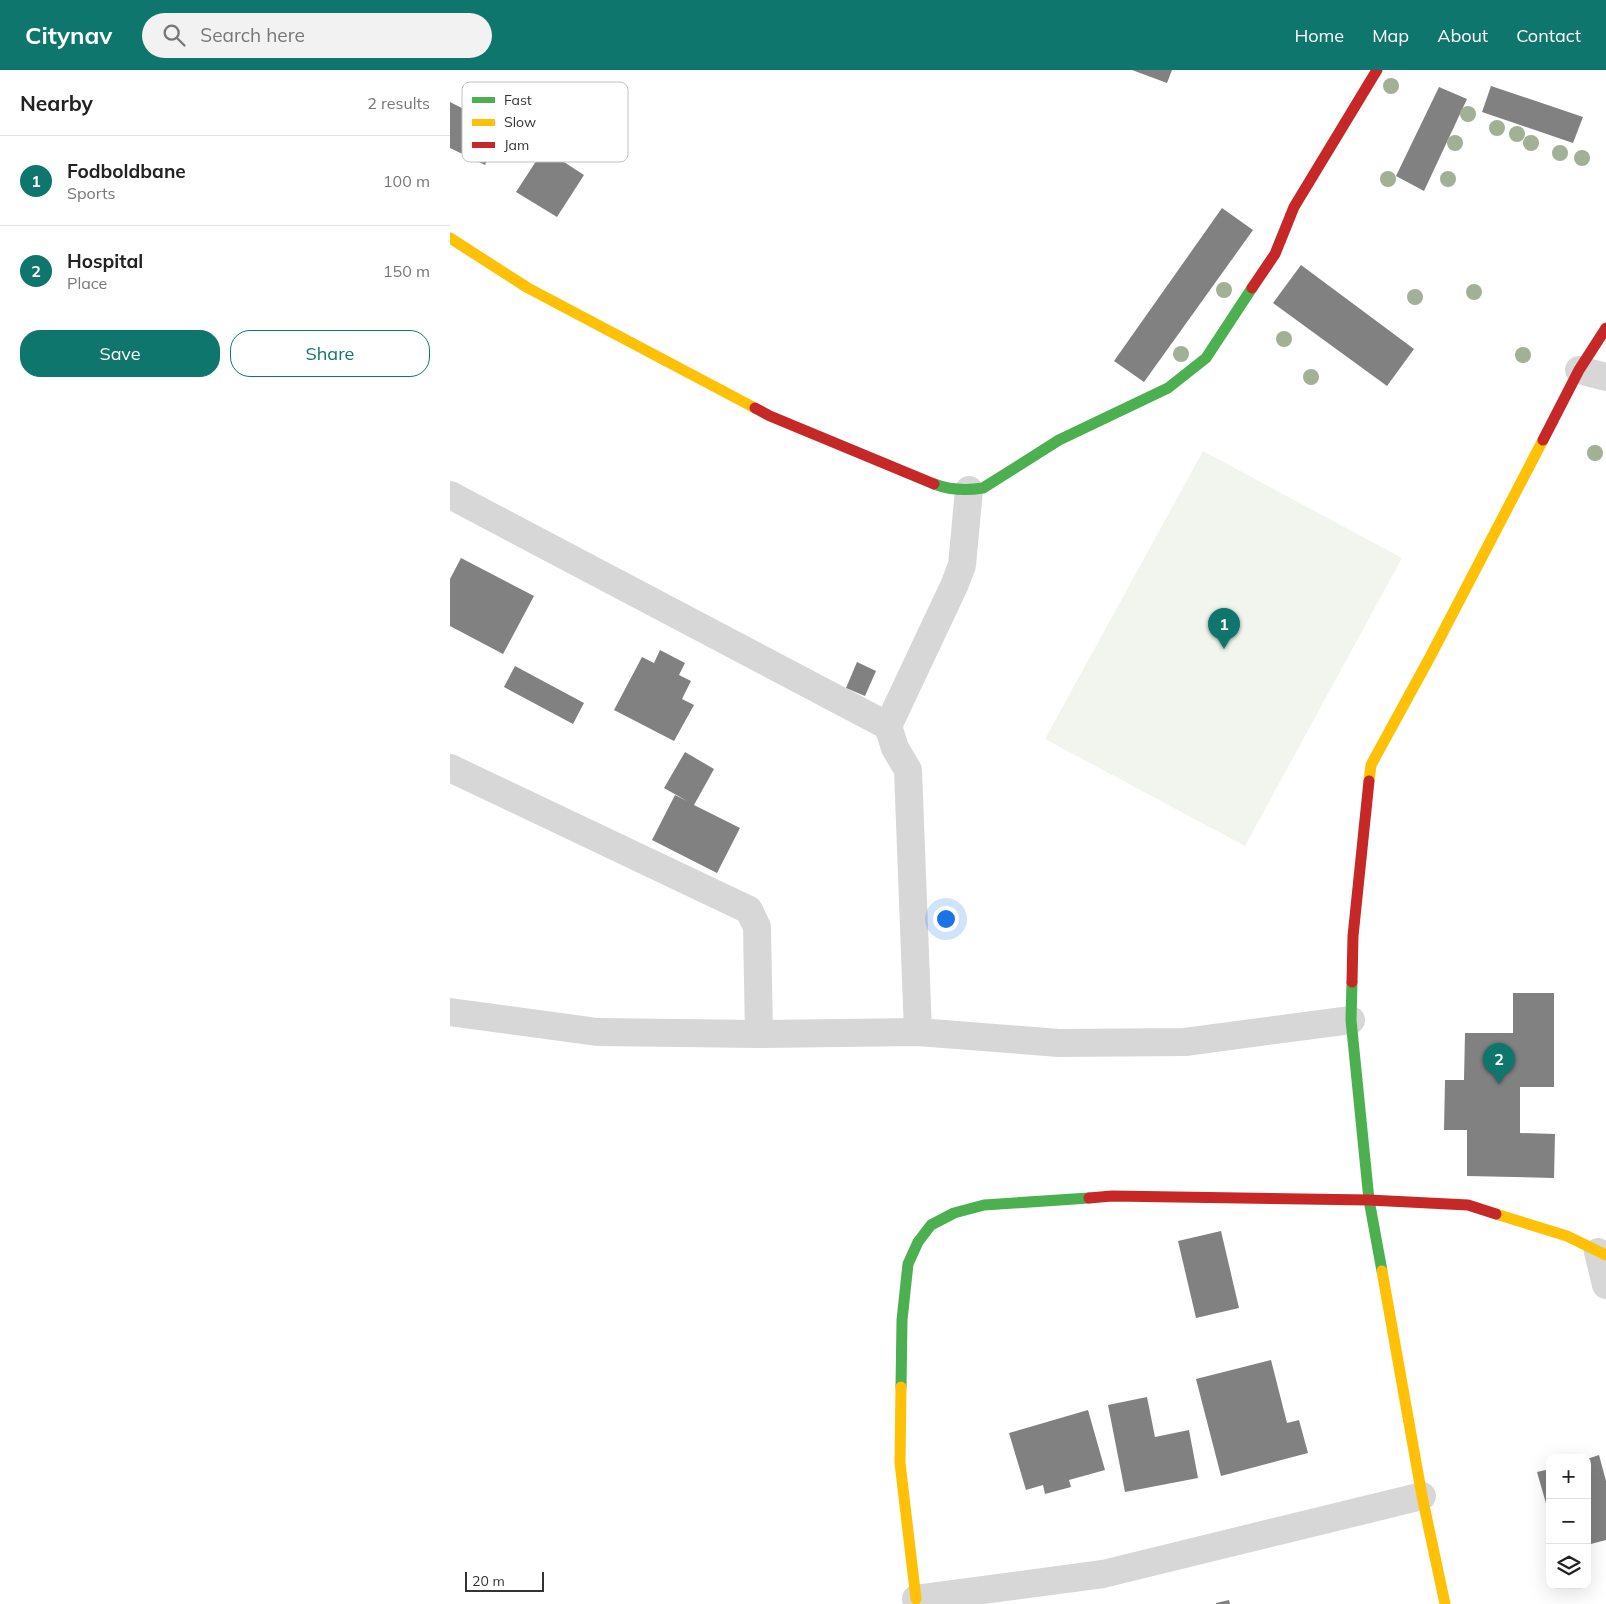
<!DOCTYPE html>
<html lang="en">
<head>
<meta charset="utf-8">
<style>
  :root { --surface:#fff; --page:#f2f2f2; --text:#222; --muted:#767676; --line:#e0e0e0; --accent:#0f766e }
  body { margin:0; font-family:Mulish,sans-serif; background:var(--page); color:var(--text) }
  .controls { position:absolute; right:15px; bottom:15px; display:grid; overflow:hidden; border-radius:10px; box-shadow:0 5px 20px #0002 }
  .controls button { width:45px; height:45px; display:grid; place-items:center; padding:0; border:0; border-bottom:1px solid var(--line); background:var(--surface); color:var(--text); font:25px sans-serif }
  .scale { position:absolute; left:15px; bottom:12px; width:79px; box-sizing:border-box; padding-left:5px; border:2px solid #333; border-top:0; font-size:14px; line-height:18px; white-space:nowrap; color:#333; -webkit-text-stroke:4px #fff; paint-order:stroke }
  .you { position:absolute; left:495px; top:848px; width:18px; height:18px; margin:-12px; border:4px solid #fff; border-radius:50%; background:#1a73e8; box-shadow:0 0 0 8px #1a73e833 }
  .badge { display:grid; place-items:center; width:32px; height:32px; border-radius:50%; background:var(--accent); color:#fff; font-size:16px; font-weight:700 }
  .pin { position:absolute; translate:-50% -41px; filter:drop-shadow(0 1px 2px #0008) }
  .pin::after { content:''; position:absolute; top:26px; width:18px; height:15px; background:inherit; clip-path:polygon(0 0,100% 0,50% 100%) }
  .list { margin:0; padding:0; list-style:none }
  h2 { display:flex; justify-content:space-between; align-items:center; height:65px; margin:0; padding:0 20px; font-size:21px }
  h2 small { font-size:16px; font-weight:400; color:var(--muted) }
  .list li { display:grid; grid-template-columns:32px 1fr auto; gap:15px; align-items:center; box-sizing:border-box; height:90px; padding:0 20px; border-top:1px solid var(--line) }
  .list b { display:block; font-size:19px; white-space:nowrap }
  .list p { margin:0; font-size:16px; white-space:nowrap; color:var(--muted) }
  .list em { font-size:16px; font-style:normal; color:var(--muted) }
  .actions { display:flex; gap:10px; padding:15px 20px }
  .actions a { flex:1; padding:11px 0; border:1px solid var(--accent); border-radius:20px; text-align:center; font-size:18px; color:var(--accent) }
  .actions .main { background:var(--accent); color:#fff }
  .icon { flex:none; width:28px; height:28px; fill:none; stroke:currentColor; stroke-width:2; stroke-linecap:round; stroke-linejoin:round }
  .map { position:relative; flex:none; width:1156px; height:1534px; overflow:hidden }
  header { display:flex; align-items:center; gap:30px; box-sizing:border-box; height:70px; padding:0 25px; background:var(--accent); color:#fff }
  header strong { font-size:24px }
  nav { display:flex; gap:28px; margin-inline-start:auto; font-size:18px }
  .search { width:350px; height:45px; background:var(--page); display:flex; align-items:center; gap:12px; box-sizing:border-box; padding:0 18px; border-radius:28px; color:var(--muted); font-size:19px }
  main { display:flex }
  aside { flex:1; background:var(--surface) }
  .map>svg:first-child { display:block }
  .green { fill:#f1f5ed }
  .building { fill:#818181 }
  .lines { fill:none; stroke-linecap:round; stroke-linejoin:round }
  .street { stroke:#d7d7d7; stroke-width:28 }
  .fast { stroke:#4caf50; stroke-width:11 }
  .slow { stroke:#ffc107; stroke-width:11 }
  .jam { stroke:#c62828; stroke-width:11 }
  .tree { fill:#a2b095 }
  .key { fill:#fff; stroke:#c2c2c2; stroke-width:1 }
  .key-label { font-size:14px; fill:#333 }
</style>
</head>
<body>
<header>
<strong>Citynav</strong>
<div class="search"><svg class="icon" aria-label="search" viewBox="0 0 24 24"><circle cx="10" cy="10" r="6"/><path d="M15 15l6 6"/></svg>Search here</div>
<nav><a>Home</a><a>Map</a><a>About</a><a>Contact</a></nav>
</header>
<main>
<aside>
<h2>Nearby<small>2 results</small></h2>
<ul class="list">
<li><span class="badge">1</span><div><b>Fodboldbane</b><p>Sports</p></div><em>100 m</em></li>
<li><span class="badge">2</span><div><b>Hospital</b><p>Place</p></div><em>150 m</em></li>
</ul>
<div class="actions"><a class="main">Save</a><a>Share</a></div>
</aside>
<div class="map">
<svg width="1156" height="1534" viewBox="0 0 1156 1534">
  <rect width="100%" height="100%" fill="#fff"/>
  <polygon class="green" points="753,381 952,488 795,776 595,669"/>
  <g class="building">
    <polygon points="682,0 722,0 717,13"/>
    <polygon points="1041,16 1133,47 1123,73 1032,42"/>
    <polygon points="989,17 1017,29 974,121 946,106"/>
    <polygon points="0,32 53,59 35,95 0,78"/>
    <polygon points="94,79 134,105 107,147 66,122"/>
    <polygon points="772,138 803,160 694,312 664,291"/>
    <polygon points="851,195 964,279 937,316 823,233"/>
    <polygon points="11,488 84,526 53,584 0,556 0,509"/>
    <polygon points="210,580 235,593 229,605 241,611 232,629 244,635 224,671 164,640 192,587 204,593"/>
    <polygon points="407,592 426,601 415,626 396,618"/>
    <polygon points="65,596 134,633 123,654 54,617"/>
    <polygon points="235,682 264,699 244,735 290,758 267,803 202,770 225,725 237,731 214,718"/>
    <polygon points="1063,923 1104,923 1104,1017 1070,1017 1070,1063 1105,1064 1104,1108 1017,1106 1017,1060 994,1060 995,1010 1014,1010 1015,963 1063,963"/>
    <polygon points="771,1161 789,1238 746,1248 728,1171"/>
    <polygon points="821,1290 837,1353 849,1350 858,1383 771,1406 746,1309"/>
    <polygon points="697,1327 705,1367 739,1360 748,1408 675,1422 658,1335"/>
    <polygon points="638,1340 655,1400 619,1410 621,1417 595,1424 593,1415 576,1420 559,1363"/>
    <polygon points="1149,1385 1156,1411 1156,1470 1137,1475 1137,1389"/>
    <polygon points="1100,1399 1100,1444 1099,1444 1087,1402"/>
    <polygon points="779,1530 780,1534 766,1534 766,1533"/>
  </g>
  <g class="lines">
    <g class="street">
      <polyline points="1129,300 1156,307"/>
      <polyline points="0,425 438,656"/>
      <polyline points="0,698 299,840 307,857 309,964"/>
      <polyline points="0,942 147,962 309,964 468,962 609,973 735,972 901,950"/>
      <polyline points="468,962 458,700 445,678 438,656 504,516 512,495 519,420"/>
      <polyline points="1148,1182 1156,1215"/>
      <polyline points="467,1534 466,1529 653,1504 972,1426"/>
    </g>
    <g class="fast">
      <path d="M484,414C500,420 515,421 533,418L609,370L718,318L756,288L802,218"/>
      <polyline points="902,912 901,950 919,1130 932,1201"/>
      <polyline points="451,1317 452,1250 458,1194 468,1172 481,1155 504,1143 534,1135 639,1128"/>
    </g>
    <g class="slow">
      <polyline points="0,168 78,218 305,338"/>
      <polyline points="919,711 921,695 980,587 1093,370"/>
      <polyline points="1046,1144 1117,1166 1156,1185"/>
      <polyline points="932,1201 972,1426 995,1534"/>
      <polyline points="451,1317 450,1393 466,1529"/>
    </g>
    <g class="jam">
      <polyline points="802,218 825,184 844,137 927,0"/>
      <polyline points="305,338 320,346 484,414"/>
      <polyline points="1093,370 1129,300 1156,258"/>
      <polyline points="902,912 903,866 919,711"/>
      <polyline points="639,1128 662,1126 919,1130 1018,1135 1046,1144"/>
    </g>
  </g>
  <g class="tree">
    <circle cx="941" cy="16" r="8"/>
    <circle cx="1018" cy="44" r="8"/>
    <circle cx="1047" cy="58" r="8"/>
    <circle cx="1067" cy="64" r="8"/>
    <circle cx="1005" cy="73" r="8"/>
    <circle cx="1081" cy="73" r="8"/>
    <circle cx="1110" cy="83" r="8"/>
    <circle cx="1132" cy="88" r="8"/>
    <circle cx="938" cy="109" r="8"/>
    <circle cx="998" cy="109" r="8"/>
    <circle cx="774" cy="220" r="8"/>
    <circle cx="1024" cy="222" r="8"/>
    <circle cx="965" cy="227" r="8"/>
    <circle cx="834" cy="269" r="8"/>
    <circle cx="731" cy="284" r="8"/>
    <circle cx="1073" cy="285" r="8"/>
    <circle cx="861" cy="307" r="8"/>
    <circle cx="1145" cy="383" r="8"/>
  </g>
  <rect x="12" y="12" width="166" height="80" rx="8" class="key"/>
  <rect x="22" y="27" width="23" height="6" fill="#4caf50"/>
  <rect x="22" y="49" width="23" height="7" fill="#ffc107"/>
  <rect x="22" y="72" width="23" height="6" fill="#c62828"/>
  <g class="key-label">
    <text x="54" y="35">Fast</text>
    <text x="54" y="57">Slow</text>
    <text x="54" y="80">Jam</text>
  </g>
</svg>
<div class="controls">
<button>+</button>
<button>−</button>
<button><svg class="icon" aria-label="layers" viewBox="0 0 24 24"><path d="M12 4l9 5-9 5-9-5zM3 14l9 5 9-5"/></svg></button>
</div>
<div class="scale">20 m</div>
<div class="you"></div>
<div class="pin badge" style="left:774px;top:579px">1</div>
<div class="pin badge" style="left:1049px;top:1014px">2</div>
</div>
</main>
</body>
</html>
